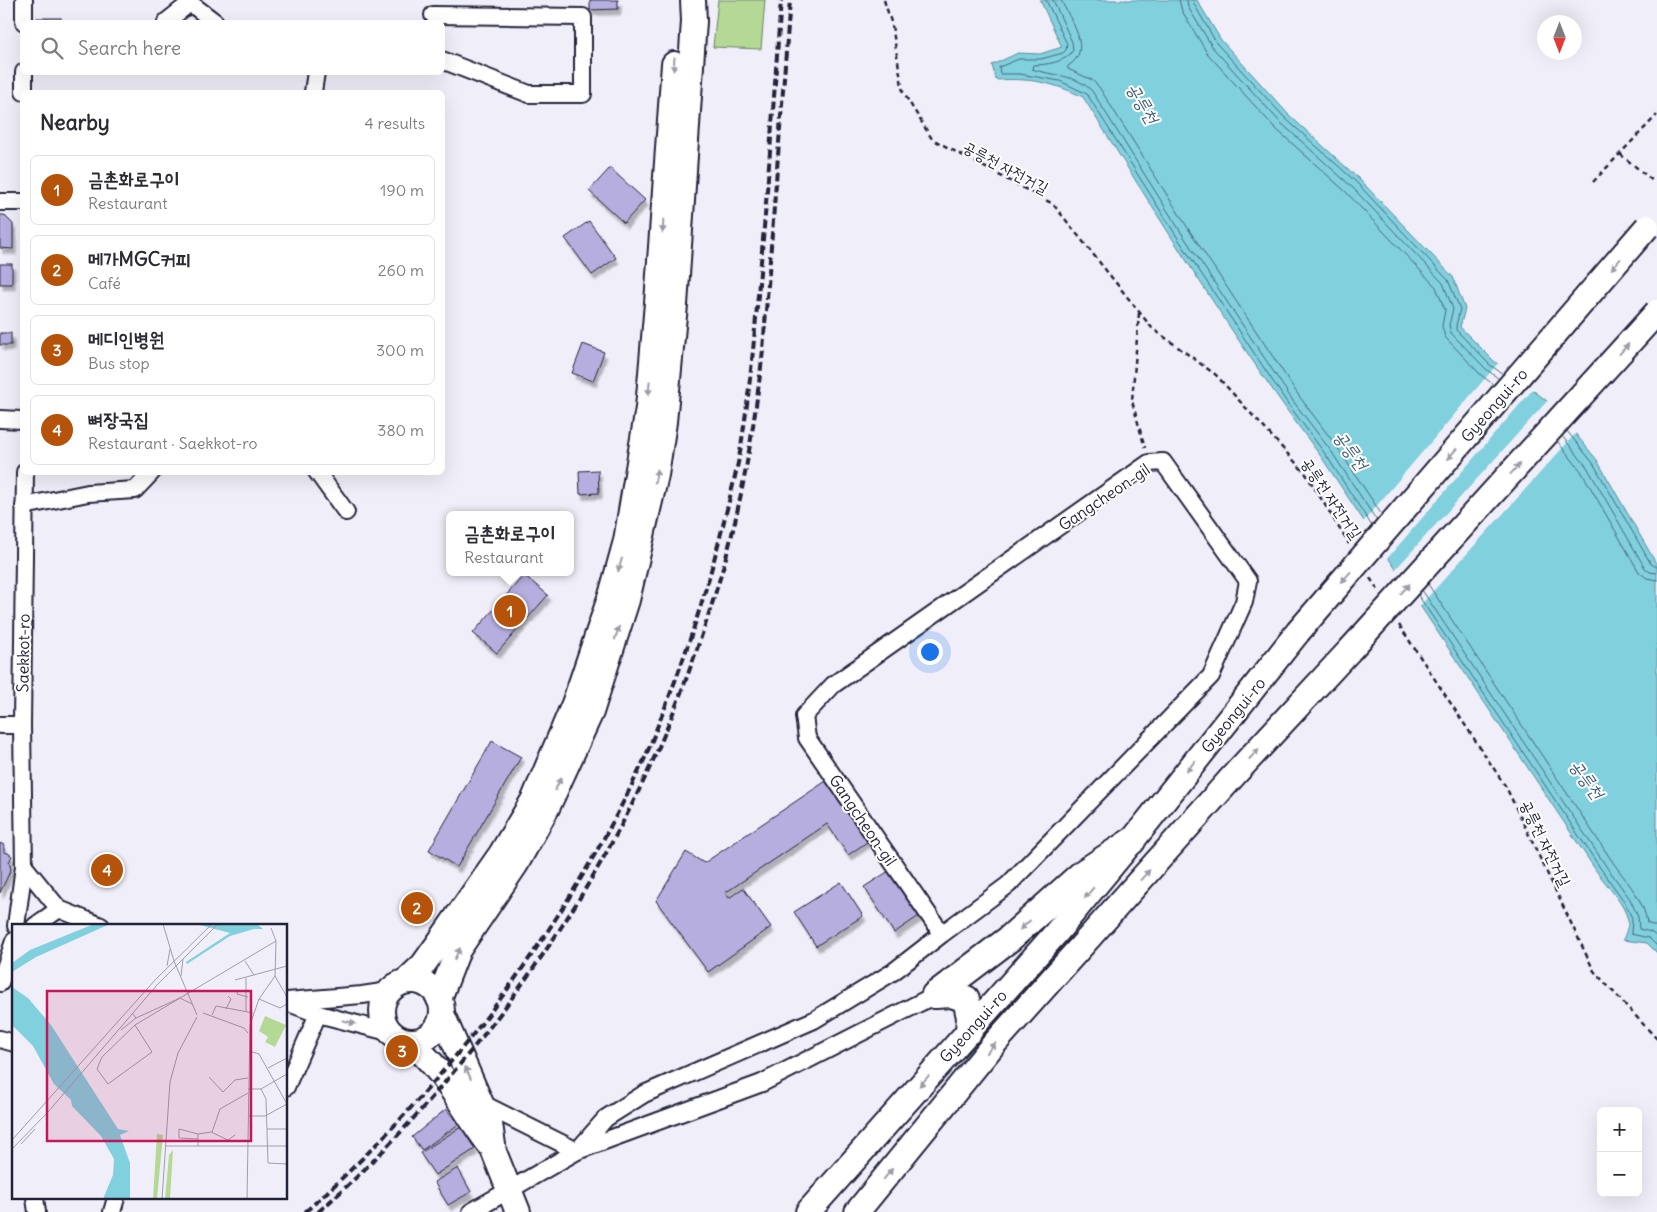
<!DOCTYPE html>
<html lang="en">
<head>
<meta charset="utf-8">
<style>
  :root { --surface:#fff; --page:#f7f7f7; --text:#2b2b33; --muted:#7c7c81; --line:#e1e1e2; --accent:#b45309 }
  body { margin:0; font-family:Delius,"Poor Story",sans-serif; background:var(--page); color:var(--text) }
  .controls { position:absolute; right:15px; bottom:15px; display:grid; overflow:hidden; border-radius:8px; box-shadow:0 5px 20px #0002 }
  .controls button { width:45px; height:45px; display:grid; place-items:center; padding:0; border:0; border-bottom:1px solid var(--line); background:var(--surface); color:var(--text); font:25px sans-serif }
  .compass { position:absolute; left:1537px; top:15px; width:45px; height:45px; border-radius:50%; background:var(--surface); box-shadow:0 5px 20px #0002; rotate:180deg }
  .you { position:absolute; left:929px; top:651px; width:18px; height:18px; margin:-12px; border:4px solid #fff; border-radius:50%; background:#1a73e8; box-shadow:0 0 0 8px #1a73e833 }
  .badge { display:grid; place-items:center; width:32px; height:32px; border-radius:50%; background:var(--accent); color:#fff; font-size:16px; font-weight:700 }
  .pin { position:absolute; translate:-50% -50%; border:2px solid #fff; box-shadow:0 1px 5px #0006 }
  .popup { position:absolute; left:446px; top:511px; width:128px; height:65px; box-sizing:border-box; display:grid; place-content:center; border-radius:8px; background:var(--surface); filter:drop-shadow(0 1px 4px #0005); font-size:16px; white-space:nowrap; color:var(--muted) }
  .popup b { font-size:19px; color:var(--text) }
  .popup::after { content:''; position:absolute; left:50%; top:100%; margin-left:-10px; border:10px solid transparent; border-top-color:var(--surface) }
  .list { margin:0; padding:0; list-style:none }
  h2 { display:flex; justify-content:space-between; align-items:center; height:65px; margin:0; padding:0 20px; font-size:21px }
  h2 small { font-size:16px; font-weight:400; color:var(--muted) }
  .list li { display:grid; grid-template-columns:32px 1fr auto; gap:15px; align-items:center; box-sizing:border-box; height:70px; margin:0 10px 10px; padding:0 10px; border:1px solid var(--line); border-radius:8px }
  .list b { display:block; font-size:19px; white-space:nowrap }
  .list p { margin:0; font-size:16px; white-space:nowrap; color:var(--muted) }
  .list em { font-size:16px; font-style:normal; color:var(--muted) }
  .icon { flex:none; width:28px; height:28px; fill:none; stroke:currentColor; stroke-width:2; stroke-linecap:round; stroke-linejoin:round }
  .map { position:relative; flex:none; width:1657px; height:1212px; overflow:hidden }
  .search { position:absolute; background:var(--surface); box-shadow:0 5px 20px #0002; left:20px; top:20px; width:425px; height:55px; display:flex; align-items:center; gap:12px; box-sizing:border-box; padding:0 18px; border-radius:8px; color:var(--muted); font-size:19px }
  .panel { position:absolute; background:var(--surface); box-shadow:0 5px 20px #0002; left:20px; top:90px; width:425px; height:385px; border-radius:8px }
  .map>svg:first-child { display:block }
  .green { fill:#b4d994; stroke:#6b7e68 }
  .water { fill:#81d0de; stroke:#5b8a9d }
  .pier { fill:#f0eff9 }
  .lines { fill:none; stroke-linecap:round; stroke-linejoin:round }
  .shore { stroke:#48687c; stroke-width:1 }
  .building { fill:#b5aedf; stroke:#22223b; filter:url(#shadow) }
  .street-casing { stroke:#22223b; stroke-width:20 }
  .secondary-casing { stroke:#22223b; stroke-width:28 }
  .primary-casing { stroke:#22223b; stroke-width:30 }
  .path { stroke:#22223b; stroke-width:2.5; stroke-dasharray:5 4; stroke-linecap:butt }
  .street { stroke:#fff; stroke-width:16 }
  .secondary { stroke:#fff; stroke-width:24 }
  .primary { stroke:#fff; stroke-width:26 }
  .rail { stroke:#22223b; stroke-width:4; stroke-dasharray:8 4; stroke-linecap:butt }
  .secondary-bridge-casing { stroke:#22223b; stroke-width:28; stroke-linecap:butt }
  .secondary-bridge { stroke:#fff; stroke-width:24 }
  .oneway { fill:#9c9ca7 }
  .labels { text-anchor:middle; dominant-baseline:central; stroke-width:4; stroke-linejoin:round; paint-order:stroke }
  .street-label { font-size:16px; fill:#22223b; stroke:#fff }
  .water-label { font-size:18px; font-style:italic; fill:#435f74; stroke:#fff }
  .inset-road { fill:none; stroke:#9e9dad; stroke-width:1 }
  .view { fill:#c2185b; fill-opacity:0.15; stroke:#c2185b; stroke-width:2.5 }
  .inset-edge { fill:none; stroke:#22223b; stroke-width:2.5 }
</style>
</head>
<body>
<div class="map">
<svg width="1657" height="1212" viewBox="0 0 1657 1212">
  <defs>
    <filter id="shadow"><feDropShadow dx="3" dy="5.5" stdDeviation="1" flood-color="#0004"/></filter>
  </defs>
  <rect width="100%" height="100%" fill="#f0eff9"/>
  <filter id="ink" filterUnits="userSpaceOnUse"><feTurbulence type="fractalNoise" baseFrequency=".02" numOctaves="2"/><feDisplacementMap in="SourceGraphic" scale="10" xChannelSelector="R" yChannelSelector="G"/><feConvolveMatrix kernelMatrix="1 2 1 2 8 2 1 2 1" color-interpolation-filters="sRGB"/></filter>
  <g filter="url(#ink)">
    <polygon class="green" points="718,0 765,0 761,49 713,47"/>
    <path class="water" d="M1040,0H1197L1221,40L1288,114L1359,179L1453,277L1465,309L1460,327L1494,361L1551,404L1597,460L1657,565V953L1647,943L1623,940C1625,934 1629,926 1628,920C1625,905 1606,884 1597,872L1322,458C1235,342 1160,219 1083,97C1052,82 1030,78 996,80L992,65L1018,53L1040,54L1062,47Z"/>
    <g class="pier">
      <polygon points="1499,362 1534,388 1386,560 1362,523"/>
      <polygon points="1549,399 1577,432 1418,608 1394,571"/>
    </g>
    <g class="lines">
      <g class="shore">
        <polyline points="1046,0 1067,44 1066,50 1063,53 1041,59 1019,59 999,67 1000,74 1020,74 1060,81 1087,94 1179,240 1288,404 1326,455 1372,526"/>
        <path d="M1053,0L1072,42L1073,50C1067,62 1046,65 1033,65L1032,69C1052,76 1076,74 1092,91L1184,237L1293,401L1331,451L1377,521"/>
        <path d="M1061,0C1070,20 1094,50 1068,66V69L1092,80L1099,87L1191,233L1299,396L1337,447L1382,515"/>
        <polyline points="1179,0 1182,11 1207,53 1275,128 1346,192 1436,287 1445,310 1442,326 1445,337 1481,375 1494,385"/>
        <polyline points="1187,0 1188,7 1213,48 1280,122 1352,187 1443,283 1453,309 1449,325 1451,333 1486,369 1499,379"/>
        <polyline points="1193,0 1194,4 1217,44 1285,118 1356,182 1448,280 1460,309 1456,326 1456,330 1490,365 1503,374"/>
        <polyline points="1567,431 1593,463 1651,564 1657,567"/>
        <polyline points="1562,436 1587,467 1645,568 1650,572 1657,573"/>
        <polyline points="1557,441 1581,471 1639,572 1647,578 1657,580"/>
        <path d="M1428,584L1612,861C1625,880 1644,899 1647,923L1657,927"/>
        <polyline points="1422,590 1606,866 1630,899 1638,917 1639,929 1651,932 1657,937"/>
        <polyline points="1418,595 1601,869 1624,901 1632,918 1631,934 1649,938 1657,946"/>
      </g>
    </g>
    <g class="building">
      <polygon points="590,0 618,0 618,9 590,10"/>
      <rect x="37" y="18" width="24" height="4"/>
      <polygon points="610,168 645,200 624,223 589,191"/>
      <polygon points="0,215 4,215 13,224 13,249 0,248"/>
      <polygon points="589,221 616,258 592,275 565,238"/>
      <rect x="0" y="264" width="12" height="20"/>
      <rect x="0" y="333" width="11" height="12"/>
      <polygon points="583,344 604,352 593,381 572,373"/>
      <polygon points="598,470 599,493 580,494 579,471"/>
      <polygon points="524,575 548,595 497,653 473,633"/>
      <polygon points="492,741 521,757 457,867 429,850"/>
      <polygon points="832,777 873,838 848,855 827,824 725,893 729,898 743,888 771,927 708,972 656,901 686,852 704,863"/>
      <polygon points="0,843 4,845 4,852 8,853 12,856 9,862 11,869 0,893"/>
      <polygon points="892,869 922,914 894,933 864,887"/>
      <polygon points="841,882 863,916 816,946 794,912"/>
      <polygon points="446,1109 459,1124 422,1150 412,1137"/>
      <polygon points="461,1127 475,1149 435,1175 420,1153"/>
      <polygon points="458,1168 471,1192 448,1205 434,1182"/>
    </g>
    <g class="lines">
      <defs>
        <g id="street">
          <polyline points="433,15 583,17 583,94 529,94 442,60"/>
          <polyline points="24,22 24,0"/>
          <polyline points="166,22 190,3 215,22"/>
          <polyline points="24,92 24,72"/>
          <polyline points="313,92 316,72"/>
          <polyline points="0,202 22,202"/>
          <polyline points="0,419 22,420"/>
          <polyline points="317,472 346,512"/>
          <polyline points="24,506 88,493 135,490 152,472"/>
          <polyline points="0,725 22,725"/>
          <polyline points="24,866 59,909 101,926"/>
          <polyline points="16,926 24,866 22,725 25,472"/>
          <polyline points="35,926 59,909"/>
          <polyline points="0,983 14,941"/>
          <polyline points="287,1001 362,995 389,991"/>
          <polyline points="286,1002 318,1014 392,1033"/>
          <polyline points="0,1039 14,1043"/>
          <polyline points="286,1087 318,1014"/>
          <polyline points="481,1103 577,1151 606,1118 644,1094 814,1020 893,972 942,934 807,738 804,716 833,685 1149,463 1163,462 1248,581 1244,602 1211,676 1008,885 942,934"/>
          <polyline points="35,1198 37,1212"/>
          <polyline points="112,1212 116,1198"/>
          <polyline points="471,1212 577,1151 762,1083 935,995"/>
        </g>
        <g id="secondary">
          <polyline points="406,981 423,965 438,944 501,854 534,799 574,704 612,592 626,541 648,408 657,303 674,64"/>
          <circle cx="412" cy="1011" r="30"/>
          <polyline points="439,999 458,950 516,864 547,808 591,712 627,600 656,475 664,422 675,305 694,21 693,0"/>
          <polyline points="442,1014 490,1124 494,1152 518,1212"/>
          <path d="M408,1041C444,1068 462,1109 489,1144"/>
          <polyline points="808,1212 1056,933 1132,841 1298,632"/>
          <polyline points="857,1212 993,1045 1235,774 1349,651"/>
        </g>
        <g id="primary">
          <polyline points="935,995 1009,939 1083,873 1132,841"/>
          <polyline points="935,995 952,994 966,999 970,1017 969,1031"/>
        </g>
      </defs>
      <use href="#street" class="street-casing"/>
      <use href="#secondary" class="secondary-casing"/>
      <use href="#primary" class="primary-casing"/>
      <g class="path">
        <polyline points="884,0 892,25 903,92 932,139 1053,204 1152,328 1216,375 1306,474 1349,544"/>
        <polyline points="1620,154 1653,181"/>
        <polyline points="1593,182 1657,115"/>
        <polyline points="1139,313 1132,401 1145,448"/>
        <polyline points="1370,578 1378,590"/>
        <polyline points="1399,625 1506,787 1594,971 1657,1039"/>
      </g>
      <use href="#street" class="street"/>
      <use href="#secondary" class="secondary"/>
      <use href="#primary" class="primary"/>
      <g class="rail">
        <path d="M305,1212C445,1089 564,929 644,760C651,744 657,727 664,710C689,647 709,583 725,517C730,497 735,478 739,458C749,400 754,342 759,283C768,189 774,94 781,0"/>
        <path d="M318,1212C366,1171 410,1124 450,1076C529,983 599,878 650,767C680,701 705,630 725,561C744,492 755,420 763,350L790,0"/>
      </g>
      <defs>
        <g id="secondary-bridge">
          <polyline points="1298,632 1647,227"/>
          <polyline points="1349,651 1657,312"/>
        </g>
      </defs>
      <use href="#secondary-bridge" class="secondary-bridge-casing"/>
      <use href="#secondary-bridge" class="secondary-bridge"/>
    </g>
    <defs><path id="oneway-solid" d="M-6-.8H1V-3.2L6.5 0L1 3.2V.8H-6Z" transform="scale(1.25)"/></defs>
    <g class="oneway">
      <use href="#oneway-solid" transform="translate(674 64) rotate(94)"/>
      <use href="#oneway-solid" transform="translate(663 226) rotate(94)"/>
      <use href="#oneway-solid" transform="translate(1616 264) rotate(131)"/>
      <use href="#oneway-solid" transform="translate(1624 349) rotate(-48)"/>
      <use href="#oneway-solid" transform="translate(649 388) rotate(95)"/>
      <use href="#oneway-solid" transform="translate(1452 454) rotate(131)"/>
      <use href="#oneway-solid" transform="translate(1515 469) rotate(-48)"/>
      <use href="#oneway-solid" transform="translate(656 476) rotate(-80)"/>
      <use href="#oneway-solid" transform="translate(620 565) rotate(106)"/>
      <use href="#oneway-solid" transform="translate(1346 577) rotate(131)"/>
      <use href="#oneway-solid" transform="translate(1405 589) rotate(-48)"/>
      <use href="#oneway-solid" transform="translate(617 633) rotate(-72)"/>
      <use href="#oneway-solid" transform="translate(1254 754) rotate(-47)"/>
      <use href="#oneway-solid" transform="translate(1191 766) rotate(129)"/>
      <use href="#oneway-solid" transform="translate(558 784) rotate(-65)"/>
      <use href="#oneway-solid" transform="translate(1145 875) rotate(-48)"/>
      <use href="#oneway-solid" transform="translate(1089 893) rotate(130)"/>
      <use href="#oneway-solid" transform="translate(1025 925) rotate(138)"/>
      <use href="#oneway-solid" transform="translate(457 954) rotate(-64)"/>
      <use href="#oneway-solid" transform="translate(349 1022) rotate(14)"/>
      <use href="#oneway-solid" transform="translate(991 1048) rotate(-50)"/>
      <use href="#oneway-solid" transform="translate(468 1073) rotate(-115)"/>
      <use href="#oneway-solid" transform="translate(924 1081) rotate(132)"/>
      <use href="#oneway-solid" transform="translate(888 1174) rotate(-51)"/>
    </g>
  </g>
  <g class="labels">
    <g class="street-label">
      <text transform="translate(1006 167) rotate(28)">공릉천 자전거길</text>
      <text transform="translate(1494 405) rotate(-49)">Gyeongui-ro</text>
      <text transform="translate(1104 497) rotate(-34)">Gangcheon-gil</text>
      <text transform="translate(1332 498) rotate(56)">공릉천 자전거길</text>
      <text transform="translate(23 653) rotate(-89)">Saekkot-ro</text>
      <text transform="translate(1233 715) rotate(-51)">Gyeongui-ro</text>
      <text transform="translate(863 820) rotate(56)">Gangcheon-gil</text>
      <text transform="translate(1546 843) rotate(64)">공릉천 자전거길</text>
      <text transform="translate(973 1026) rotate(-48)">Gyeongui-ro</text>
    </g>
    <g class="water-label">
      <text transform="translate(1143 103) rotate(60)">공릉천</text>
      <text transform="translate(1351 450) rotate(54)">공릉천</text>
      <text transform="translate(1587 779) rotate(54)">공릉천</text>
    </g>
  </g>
  <g transform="translate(12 924)">
    <rect width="275" height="275" fill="#f0eff9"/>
    <path d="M253,92L274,101L263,123L253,118L256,113L247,107ZM145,210L151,211L145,275H141ZM161,226L158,275H153L157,231Z" fill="#b4d994"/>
    <path d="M82,0H98L24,33L0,48V39L18,26ZM184,0H245L251,5H242L218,12L175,40L174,38L218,9ZM0,63L16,74L39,101L106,205L117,207L108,211L118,239V275H91L101,251L102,235L89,212L60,182L59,176L42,160L21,122L0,101Z" fill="#81d0de"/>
    <path class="inset-road" d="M151,0L162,37L185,91M259,4L264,17L263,52M233,37L242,51M155,42L158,25M169,52L171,35M234,54V87M223,56L275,42M226,66L225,70L236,73M247,75L268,84L275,80M214,85L219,75L216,72M191,89L232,104L236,109M200,91L204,82L241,89M124,94L168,74L264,17M123,101L90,133L85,145L96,160L140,128L123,101L168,74L180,80M109,106L124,94L120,89M237,127L247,130L275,180M256,144L275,134M197,153L211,168L223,156L236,154M236,165H249L275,150M249,165L254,175L256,239L275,240M237,192H253L275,180M255,205H275M200,208L208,185L236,169M186,210L199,208L216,216L223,211M186,215L167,214V205L186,210V222M0,216L144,55L200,0M9,220L23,205M154,222H275M0,225L36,188L145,61L206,0M150,275L158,158L166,129L185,93M235,275L238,101L247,75L263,52L275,73"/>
    <path class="view" d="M35,67H239V217H35Z"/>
    <rect width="275" height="275" class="inset-edge"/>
  </g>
</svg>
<div class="controls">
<button>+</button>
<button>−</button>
</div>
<svg class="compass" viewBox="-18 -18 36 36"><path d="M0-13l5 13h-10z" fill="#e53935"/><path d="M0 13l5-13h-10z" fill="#7c7c81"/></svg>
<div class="you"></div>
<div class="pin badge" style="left:510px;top:611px">1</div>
<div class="popup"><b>금촌화로구이</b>Restaurant</div>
<div class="pin badge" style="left:417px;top:908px">2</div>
<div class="pin badge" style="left:402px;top:1051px">3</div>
<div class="pin badge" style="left:107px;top:870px">4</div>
<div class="search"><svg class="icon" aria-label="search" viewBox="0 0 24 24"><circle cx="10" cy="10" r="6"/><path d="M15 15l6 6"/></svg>Search here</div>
<section class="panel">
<h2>Nearby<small>4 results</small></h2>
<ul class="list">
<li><span class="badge">1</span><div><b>금촌화로구이</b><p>Restaurant</p></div><em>190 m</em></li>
<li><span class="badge">2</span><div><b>메가MGC커피</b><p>Café</p></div><em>260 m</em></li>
<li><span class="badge">3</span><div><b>메디인병원</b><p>Bus stop</p></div><em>300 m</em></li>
<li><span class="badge">4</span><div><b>뼈장국집</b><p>Restaurant · Saekkot-ro</p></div><em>380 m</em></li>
</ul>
</section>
</div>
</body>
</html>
